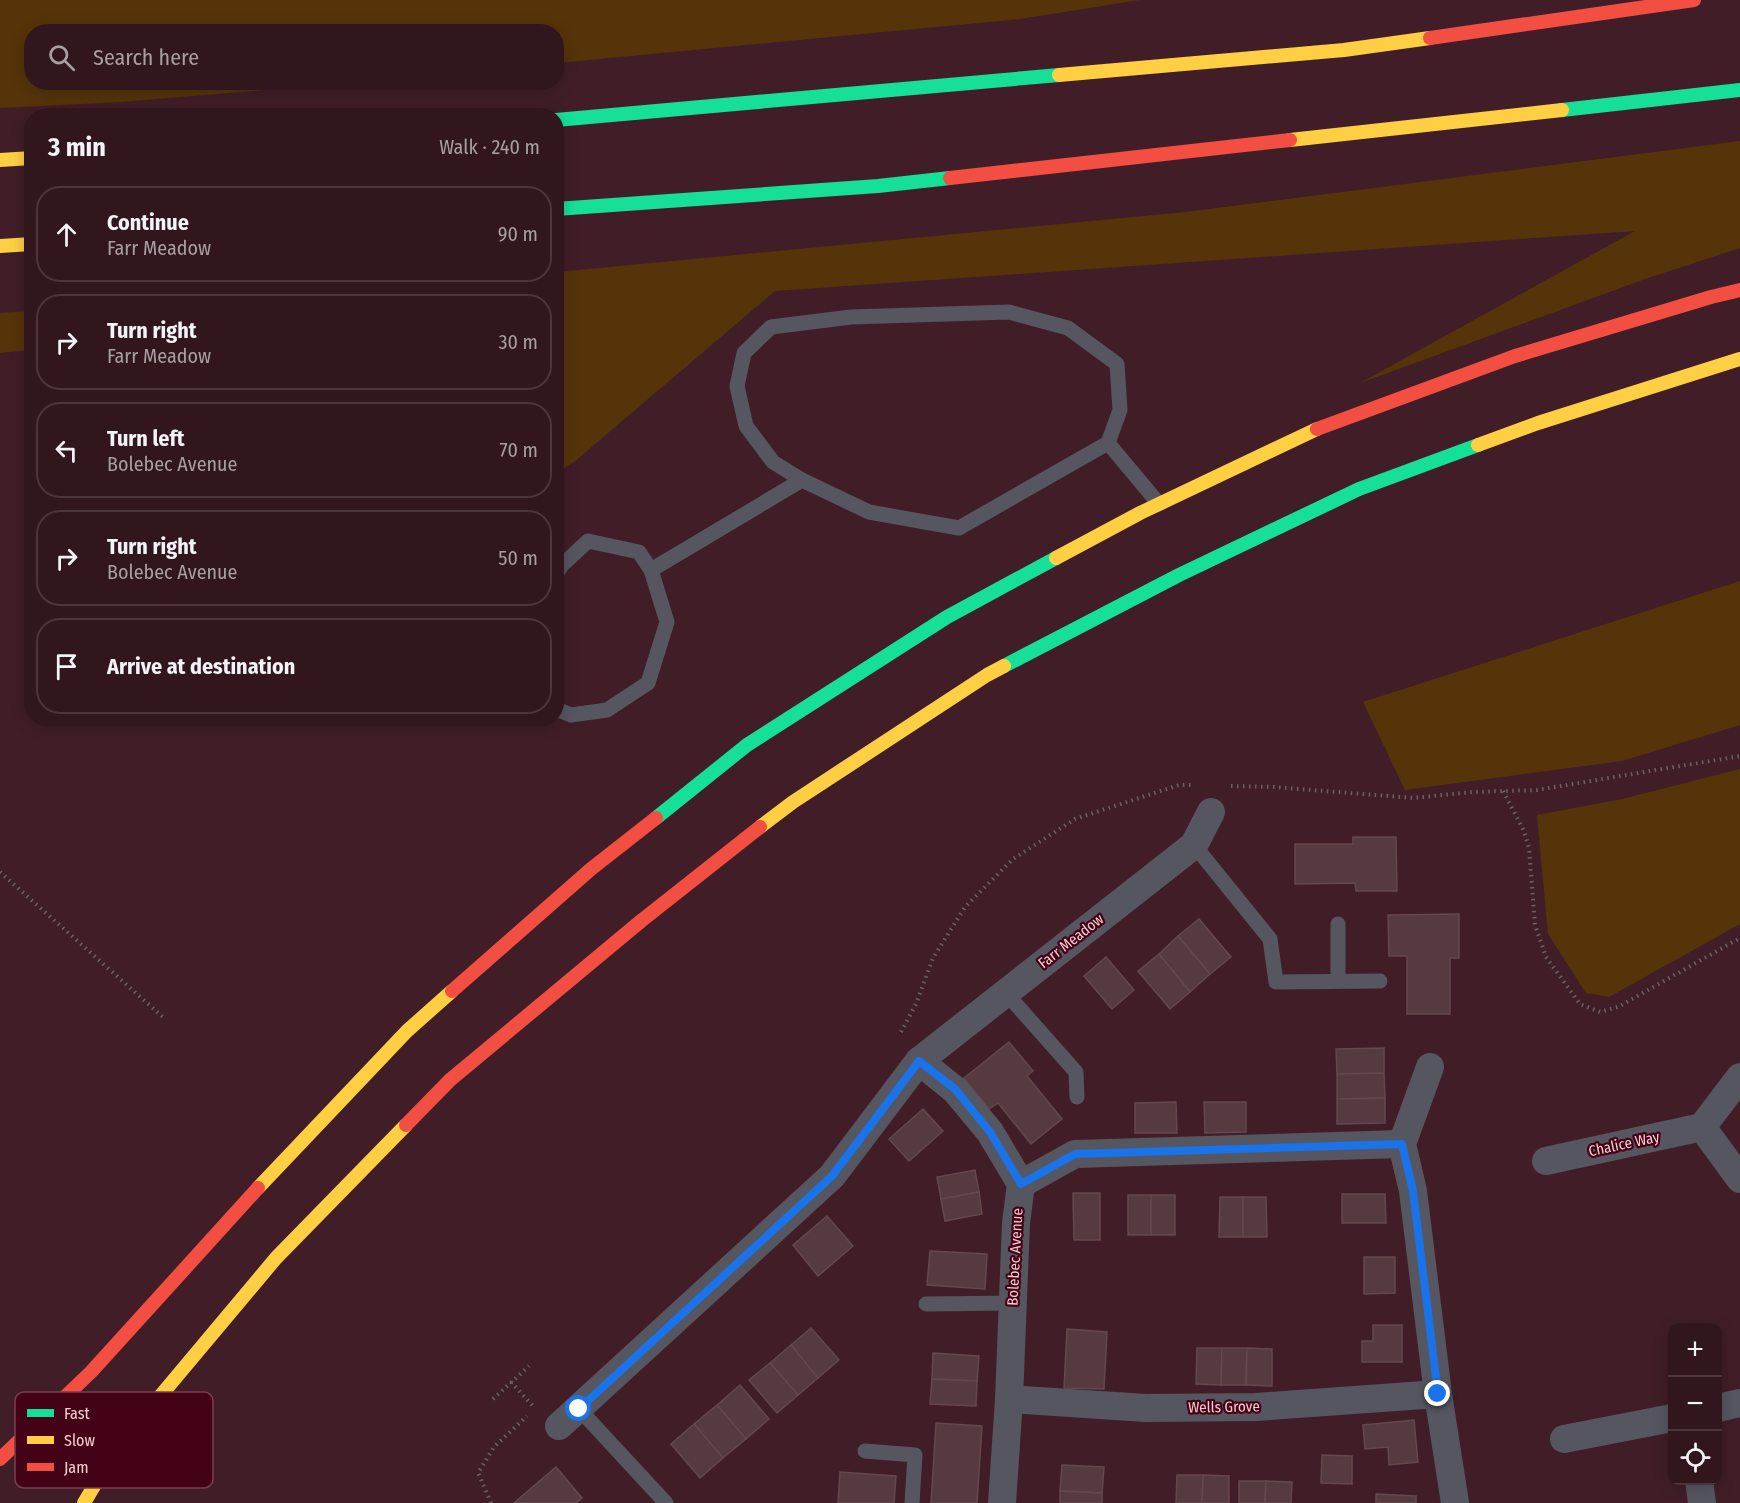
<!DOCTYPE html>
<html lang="en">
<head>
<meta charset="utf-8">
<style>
  :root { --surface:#31161d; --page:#3d232a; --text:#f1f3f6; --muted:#a89fa4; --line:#4c353b }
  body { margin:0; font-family:"Fira Sans Condensed",sans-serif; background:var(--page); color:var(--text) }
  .controls { position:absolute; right:18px; bottom:18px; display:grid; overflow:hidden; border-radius:12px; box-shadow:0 3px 15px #0003 }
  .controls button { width:54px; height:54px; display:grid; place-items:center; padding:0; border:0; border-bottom:2px solid var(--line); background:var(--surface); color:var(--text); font:30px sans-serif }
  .stop { position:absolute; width:18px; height:18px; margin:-14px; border:4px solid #1a73e8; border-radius:50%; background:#fff }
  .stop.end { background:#1a73e8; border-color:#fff; box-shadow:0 2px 6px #0008 }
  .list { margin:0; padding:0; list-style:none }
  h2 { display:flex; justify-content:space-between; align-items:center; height:78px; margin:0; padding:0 24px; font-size:26px }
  h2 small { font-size:20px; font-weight:400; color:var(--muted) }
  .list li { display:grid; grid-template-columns:39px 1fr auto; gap:18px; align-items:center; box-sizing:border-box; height:96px; margin:0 12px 12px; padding:0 12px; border:2px solid var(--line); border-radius:24px }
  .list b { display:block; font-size:22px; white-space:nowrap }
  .list p { margin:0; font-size:20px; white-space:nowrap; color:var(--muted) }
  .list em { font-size:20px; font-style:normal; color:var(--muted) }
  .icon { flex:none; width:33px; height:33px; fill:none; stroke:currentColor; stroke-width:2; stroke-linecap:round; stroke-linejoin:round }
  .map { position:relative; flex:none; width:1740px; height:1503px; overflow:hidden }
  .search { position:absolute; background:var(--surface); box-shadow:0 3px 15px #0003; left:24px; top:24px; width:540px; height:66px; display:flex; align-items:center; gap:15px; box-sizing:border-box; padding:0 21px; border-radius:24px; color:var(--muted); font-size:22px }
  .panel { position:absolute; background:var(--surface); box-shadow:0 3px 15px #0003; left:24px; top:108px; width:540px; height:618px; border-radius:24px }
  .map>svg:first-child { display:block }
  .green { fill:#563409 }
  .building { fill:#573a40; stroke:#65474e; stroke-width:1.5 }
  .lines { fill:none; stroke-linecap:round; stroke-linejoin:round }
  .path { stroke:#6a6269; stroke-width:4; stroke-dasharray:1.5 4.5; stroke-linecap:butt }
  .lane { stroke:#55565f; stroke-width:15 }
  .street { stroke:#55565f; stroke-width:28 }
  .fast { stroke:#16e098; stroke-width:14 }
  .slow { stroke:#ffcf43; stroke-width:14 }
  .jam { stroke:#f24e42; stroke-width:14 }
  .route { stroke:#1a73e8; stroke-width:8 }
  .labels { text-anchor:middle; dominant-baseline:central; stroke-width:4.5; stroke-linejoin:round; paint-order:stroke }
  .street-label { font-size:15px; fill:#f6ccd0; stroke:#440216 }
  .key { fill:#440216; stroke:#793f4e; stroke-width:1.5 }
  .key-label { font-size:16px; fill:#f6ccd0 }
</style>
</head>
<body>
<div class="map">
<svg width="1740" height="1503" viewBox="0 0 1740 1503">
  <rect width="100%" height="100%" fill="#411e27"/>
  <g class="green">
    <polygon points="0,0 1140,0 1020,19 557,63 556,32 32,32 32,82 350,83 121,102 0,108"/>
    <polygon points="1740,141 1740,248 1645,279 1360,383 1635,231 775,291 574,462 557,472 557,272 1186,212"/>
    <polygon points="31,311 31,350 0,353 0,313"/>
    <polygon points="1740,581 1740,725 1622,761 1405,790 1363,702"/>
    <polygon points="1740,769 1740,924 1609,997 1586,993 1548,934 1537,815 1622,799"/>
  </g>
  <g class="building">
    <polygon points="1353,837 1396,837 1397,891 1356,891 1355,883 1295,884 1295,844 1353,844"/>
    <polygon points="1459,914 1459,958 1450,958 1450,1014 1407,1014 1407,956 1389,956 1388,915"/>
    <polygon points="1199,919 1231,957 1210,974 1178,936"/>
    <polygon points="1178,936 1210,974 1190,992 1159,954"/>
    <polygon points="1159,954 1190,992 1170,1009 1138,971"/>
    <polygon points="1106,957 1134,990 1112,1009 1084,976"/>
    <polygon points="1009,1042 1033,1071 1027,1076 1062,1119 1031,1144 998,1103 989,1109 964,1078"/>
    <polygon points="1384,1048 1384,1073 1337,1074 1336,1049"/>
    <polygon points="1384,1073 1385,1098 1337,1099 1337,1074"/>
    <polygon points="1385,1098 1385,1123 1337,1124 1337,1099"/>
    <polygon points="1176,1102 1177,1133 1135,1133 1135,1103"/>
    <polygon points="1204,1102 1246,1102 1246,1132 1205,1133"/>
    <polygon points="923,1109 943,1131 909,1161 889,1139"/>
    <polygon points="975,1170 979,1192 941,1199 937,1177"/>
    <polygon points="979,1192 982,1214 945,1221 941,1199"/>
    <polygon points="1073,1193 1100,1193 1100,1240 1074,1240"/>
    <polygon points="1342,1194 1385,1194 1386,1223 1342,1223"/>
    <rect x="1128" y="1195" width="23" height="40"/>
    <rect x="1151" y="1195" width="24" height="40"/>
    <polygon points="1220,1197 1243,1197 1243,1237 1219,1237"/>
    <polygon points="1243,1197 1266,1197 1267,1237 1243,1237"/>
    <polygon points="827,1216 853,1246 818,1276 793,1245"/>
    <polygon points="930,1251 987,1254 985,1289 927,1285"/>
    <polygon points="1364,1257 1395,1257 1395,1293 1364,1294"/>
    <polygon points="1373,1325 1402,1325 1402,1362 1362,1362 1362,1341 1373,1341"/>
    <polygon points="811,1328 839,1360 818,1378 791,1345"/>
    <polygon points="1067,1329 1107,1332 1104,1389 1064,1388"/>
    <polygon points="791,1345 818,1378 798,1395 770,1363"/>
    <polygon points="1197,1348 1222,1348 1221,1385 1196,1384"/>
    <polygon points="1222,1348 1247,1348 1246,1385 1221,1385"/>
    <polygon points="1247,1348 1272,1349 1272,1386 1246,1385"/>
    <polygon points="933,1353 979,1356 977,1381 932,1379"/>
    <polygon points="770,1363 798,1395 777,1413 749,1380"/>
    <polygon points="932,1379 977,1381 976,1406 930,1404"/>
    <polygon points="740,1385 769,1419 746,1439 717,1405"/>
    <polygon points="717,1405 746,1439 723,1458 694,1424"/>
    <polygon points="1414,1420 1418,1462 1389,1465 1388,1447 1365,1449 1363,1425"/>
    <polygon points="936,1423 982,1426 977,1503 931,1503"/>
    <polygon points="694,1424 723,1458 700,1478 671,1444"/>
    <polygon points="1322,1455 1352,1456 1352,1484 1321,1483"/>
    <polygon points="1062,1465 1104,1467 1102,1493 1060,1491"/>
    <polygon points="556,1467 582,1498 576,1503 514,1503"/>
    <polygon points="840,1472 896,1476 894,1503 838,1503"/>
    <polygon points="1177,1475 1203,1475 1202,1503 1176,1503"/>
    <polygon points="1203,1475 1229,1476 1229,1503 1202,1503"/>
    <polygon points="1239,1481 1266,1481 1265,1503 1239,1503"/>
    <polygon points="1266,1481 1292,1482 1291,1503 1265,1503"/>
    <polygon points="1060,1491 1102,1493 1102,1503 1060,1503"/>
    <polygon points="1376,1494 1416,1496 1416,1503 1376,1503"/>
  </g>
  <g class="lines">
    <g class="path">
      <polyline points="1231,786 1274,787 1414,798 1472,792 1537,790 1740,756"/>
      <polyline points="1503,791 1524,831 1529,848 1535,925 1546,957 1580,1004 1600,1012 1618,1007 1740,938"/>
      <polyline points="0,872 164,1018"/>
      <polyline points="901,1032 916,1004 933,958 965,907 1013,859 1075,819 1179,785 1191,785"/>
      <polyline points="511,1382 533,1406"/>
      <polyline points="493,1399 529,1366"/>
      <polyline points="491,1503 478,1473 494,1447 527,1416"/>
    </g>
    <g class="lane">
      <polyline points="802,480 773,462 746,426 737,386 744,353 771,327 851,317 1009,312 1068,328 1117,364 1120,410 1108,443"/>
      <polyline points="556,574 562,565 588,541 639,552 651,570"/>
      <polyline points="556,709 571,715 607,710 648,683 667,622 651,570 802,480 869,512 959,528 1108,443 1159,504"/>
      <polyline points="1194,845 1270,939 1276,982 1380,981"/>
      <polyline points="1338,981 1338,924"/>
      <polyline points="1005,992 1076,1072 1077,1097"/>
      <polyline points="926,1304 1013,1303"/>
      <polyline points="579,1409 666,1503"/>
      <polyline points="865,1451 915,1455 912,1503"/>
    </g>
    <g class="street">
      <polyline points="919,1061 955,1090 990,1132 1021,1184"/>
      <polyline points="1430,1067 1402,1144 1413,1191 1438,1394 1455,1503"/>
      <polyline points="1702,1127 1740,1179"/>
      <polyline points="1546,1161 1702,1127 1740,1077"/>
      <polyline points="1009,1399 1146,1408 1256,1407 1438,1394"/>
      <polyline points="1718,1408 1740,1403"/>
      <polyline points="559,1426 832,1176 919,1061 1194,845 1211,812"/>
      <polyline points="1564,1439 1672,1418"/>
      <polyline points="1699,1480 1702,1503"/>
      <polyline points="1002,1503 1009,1399 1016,1223 1021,1184 1075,1154 1402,1144"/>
    </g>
    <g class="fast">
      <polyline points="1562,110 1740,90"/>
      <polyline points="556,120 1059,75"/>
      <polyline points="556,209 878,186 950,178"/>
      <polyline points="1004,666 1179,575 1359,489 1478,445"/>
      <polyline points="656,818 747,745 947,617 1056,558"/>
    </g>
    <g class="slow">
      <polyline points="1059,75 1344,50 1430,38"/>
      <polyline points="1290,140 1562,110"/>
      <polyline points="0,160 32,158"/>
      <polyline points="0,246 32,244"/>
      <polyline points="1478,445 1538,423 1740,359"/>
      <polyline points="1056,558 1140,513 1317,429"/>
      <polyline points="760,827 793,802 987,675 1004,666"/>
      <polyline points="258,1188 407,1031 452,991"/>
      <polyline points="84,1503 115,1450 276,1258 406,1125"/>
    </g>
    <g class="jam">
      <polyline points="1430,38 1694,0"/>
      <polyline points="950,178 1290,140"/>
      <polyline points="1317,429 1515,356 1711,297 1740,290"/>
      <polyline points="452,991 591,869 656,818"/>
      <polyline points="406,1125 450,1080 641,921 760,827"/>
      <polyline points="0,1459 91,1372 258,1188"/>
    </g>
  </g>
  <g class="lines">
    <polyline class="route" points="579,1409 832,1176 919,1061 955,1089 990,1132 1021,1184 1075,1154 1402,1144 1413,1191 1438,1394"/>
  </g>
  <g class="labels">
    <g class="street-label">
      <text transform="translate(1071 941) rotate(-38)">Farr Meadow</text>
      <text transform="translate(1624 1144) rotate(-12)">Chalice Way</text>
      <text transform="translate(1015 1257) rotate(-87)">Bolebec Avenue</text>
      <text transform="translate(1224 1407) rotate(-1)">Wells Grove</text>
    </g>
  </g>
  <rect x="15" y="1392" width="198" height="96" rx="9" class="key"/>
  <rect x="27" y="1409" width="27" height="8" fill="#16e098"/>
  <rect x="27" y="1436" width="27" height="8" fill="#ffcf43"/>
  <rect x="27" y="1463" width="27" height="8" fill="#f24e42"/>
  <g class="key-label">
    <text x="64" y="1419">Fast</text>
    <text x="64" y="1446">Slow</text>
    <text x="64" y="1473">Jam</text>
  </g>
</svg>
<div class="controls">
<button>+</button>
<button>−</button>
<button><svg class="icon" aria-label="locate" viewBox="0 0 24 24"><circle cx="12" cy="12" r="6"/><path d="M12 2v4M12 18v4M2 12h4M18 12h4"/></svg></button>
</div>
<div class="stop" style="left:579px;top:1409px"></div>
<div class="stop end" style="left:1438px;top:1394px"></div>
<div class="search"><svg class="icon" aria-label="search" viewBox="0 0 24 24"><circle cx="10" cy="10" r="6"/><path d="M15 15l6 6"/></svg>Search here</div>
<section class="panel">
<h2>3 min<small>Walk · 240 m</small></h2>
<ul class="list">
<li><svg class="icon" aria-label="ahead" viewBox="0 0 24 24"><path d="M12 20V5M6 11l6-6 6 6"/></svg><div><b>Continue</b><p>Farr Meadow</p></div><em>90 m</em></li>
<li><svg class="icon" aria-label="right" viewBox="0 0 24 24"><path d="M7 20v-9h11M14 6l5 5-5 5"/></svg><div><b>Turn right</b><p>Farr Meadow</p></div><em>30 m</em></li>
<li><svg class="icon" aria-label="left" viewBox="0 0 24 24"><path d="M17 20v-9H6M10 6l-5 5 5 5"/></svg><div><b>Turn left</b><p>Bolebec Avenue</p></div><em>70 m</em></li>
<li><svg class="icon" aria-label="right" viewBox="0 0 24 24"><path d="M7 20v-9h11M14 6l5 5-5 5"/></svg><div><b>Turn right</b><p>Bolebec Avenue</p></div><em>50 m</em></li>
<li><svg class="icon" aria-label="arrive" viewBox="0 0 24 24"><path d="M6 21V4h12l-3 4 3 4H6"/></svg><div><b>Arrive at destination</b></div></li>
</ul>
</section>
</div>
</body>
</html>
